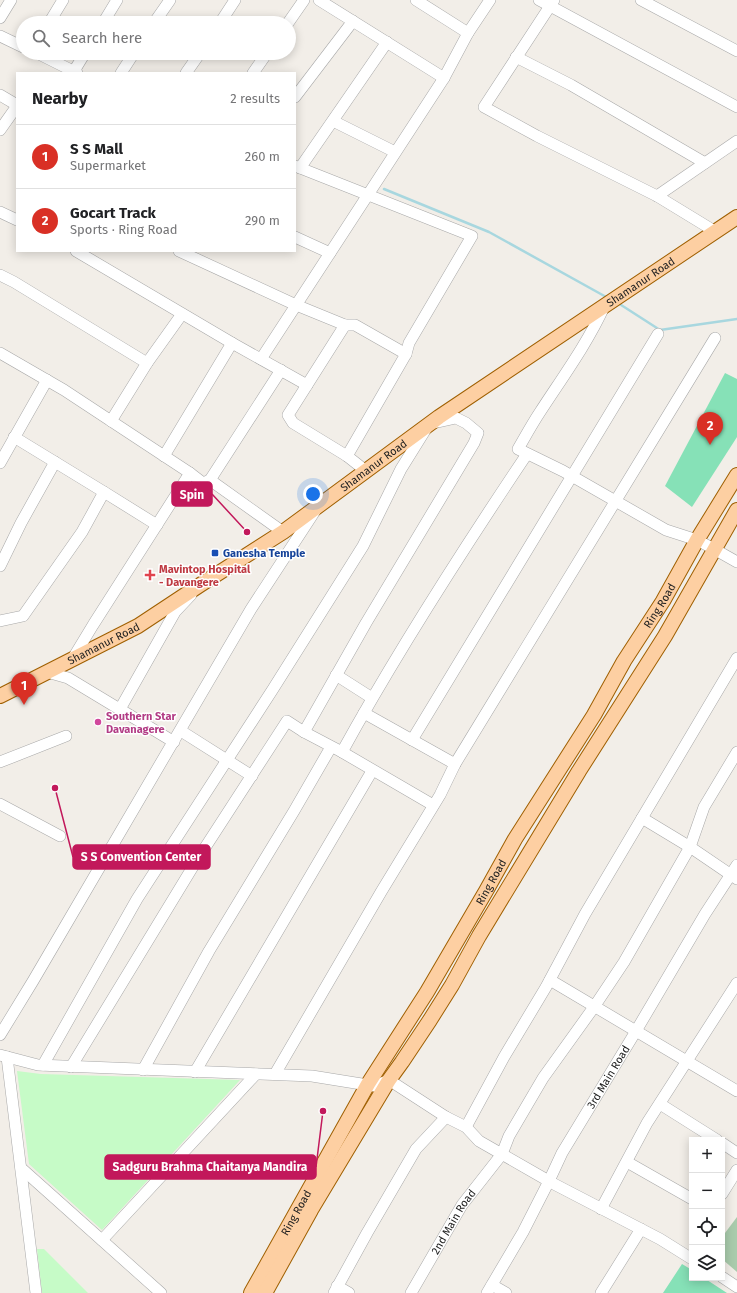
<!DOCTYPE html>
<html lang="en">
<head>
<meta charset="utf-8">
<style>
  :root { --surface:#fff; --page:#f6f6f6; --text:#202124; --muted:#757577; --line:#e0e0e0; --accent:#d93025 }
  body { margin:0; font-family:"Fira Sans",sans-serif; background:var(--page); color:var(--text) }
  .controls { position:absolute; right:12px; bottom:12px; display:grid; overflow:hidden; border-radius:0px; box-shadow:0 2px 10px #0003 }
  .controls button { width:36px; height:36px; display:grid; place-items:center; padding:0; border:0; border-bottom:1px solid var(--line); background:var(--surface); color:var(--text); font:20px sans-serif }
  .you { position:absolute; left:313px; top:494px; width:14px; height:14px; margin:-10px; border:3px solid #fff; border-radius:50%; background:#1a73e8; box-shadow:0 0 0 6px #1a73e833 }
  .badge { display:grid; place-items:center; width:26px; height:26px; border-radius:50%; background:var(--accent); color:#fff; font-size:13px; font-weight:700 }
  .pin { position:absolute; translate:-50% -33px; filter:drop-shadow(0 1px 2px #0008) }
  .pin::after { content:''; position:absolute; top:21px; width:14px; height:12px; background:inherit; clip-path:polygon(0 0,100% 0,50% 100%) }
  .list { margin:0; padding:0; list-style:none }
  h2 { display:flex; justify-content:space-between; align-items:center; height:52px; margin:0; padding:0 16px; font-size:17px }
  h2 small { font-size:13px; font-weight:400; color:var(--muted) }
  .list li { display:grid; grid-template-columns:26px 1fr auto; gap:12px; align-items:center; box-sizing:border-box; height:64px; padding:0 16px; border-top:1px solid var(--line) }
  .list b { display:block; font-size:15px; white-space:nowrap }
  .list p { margin:0; font-size:13px; white-space:nowrap; color:var(--muted) }
  .list em { font-size:13px; font-style:normal; color:var(--muted) }
  .icon { flex:none; width:22px; height:22px; fill:none; stroke:currentColor; stroke-width:2; stroke-linecap:round; stroke-linejoin:round }
  .map { position:relative; flex:none; width:737px; height:1293px; overflow:hidden }
  .search { position:absolute; background:var(--surface); box-shadow:0 2px 10px #0003; left:16px; top:16px; width:280px; height:44px; display:flex; align-items:center; gap:10px; box-sizing:border-box; padding:0 14px; border-radius:22px; color:var(--muted); font-size:15px }
  .panel { position:absolute; background:var(--surface); box-shadow:0 2px 10px #0003; left:16px; top:72px; width:280px; height:180px; border-radius:0px }
  .map>svg:first-child { display:block }
  .cemetery { fill:#a9cbac }
  .park { fill:#c6fbc7 }
  .pitch { fill:#86e1b7 }
  .lines { fill:none; stroke-linecap:round; stroke-linejoin:round }
  .stream { stroke:#a8d7df; stroke-width:2.5 }
  .minor-casing { stroke:#a8a8a8; stroke-width:12 }
  .major-casing { stroke:#9f5f00; stroke-width:16 }
  .minor { stroke:#fff; stroke-width:11 }
  .major { stroke:#fdcfa2; stroke-width:14 }
  .transit-dot { fill:#1a4fb4; stroke:#fff; stroke-width:1.5 }
  .health-dot { fill:#e0444e; stroke:#fff; stroke-width:1.5 }
  .hotel-dot { fill:#d1479c; stroke:#fff; stroke-width:1.5 }
  .labels { text-anchor:middle; dominant-baseline:central; stroke-width:3; stroke-linejoin:round; paint-order:stroke }
  .street-label { font-size:11px; fill:#212121; stroke:#fff }
  .transit-label { font-size:11px; font-weight:bold; fill:#164399; stroke:#fff; text-anchor:start }
  .health-label { font-size:11px; font-weight:bold; fill:#be3a42; stroke:#fff; text-anchor:start }
  .hotel-label { font-size:11px; font-weight:bold; fill:#b23c85; stroke:#fff; text-anchor:start }
  .leader { fill:none; stroke:#c2185b; stroke-width:1.5 }
  .callout-dot { fill:#c2185b; stroke:#fff; stroke-width:1.5 }
  .callout { fill:#c2185b; stroke:#c2185b; stroke-width:1.5 }
  .callout-label { font-size:12px; text-anchor:middle; font-weight:bold; fill:#fff }
</style>
</head>
<body>
<div class="map">
<svg width="737" height="1293" viewBox="0 0 737 1293">
  <rect width="100%" height="100%" fill="#f2eee8"/>
  <polygon class="cemetery" points="737,1217 737,1272 722,1259 722,1237"/>
  <g class="park">
    <polygon points="17,1071 41,1074 240,1080 102,1230 29,1164"/>
    <polygon points="37,1249 44,1249 88,1293 42,1293"/>
  </g>
  <g class="pitch">
    <polygon points="725,373 737,379 737,437 692,507 665,486"/>
    <polygon points="682,1264 692,1270 692,1278 704,1278 727,1293 663,1293"/>
  </g>
  <g class="lines">
    <g class="stream">
      <polyline points="384,189 489,232 608,298"/>
      <polyline points="618,303 660,330 737,319"/>
    </g>
    <defs>
      <g id="minor">
        <polyline points="319,0 444,78"/>
        <polyline points="416,0 468,33"/>
        <polyline points="539,0 737,107"/>
        <polyline points="554,0 484,107 537,136 657,196 716,232"/>
        <polyline points="641,0 737,51"/>
        <polyline points="0,18 11,0"/>
        <polyline points="49,23 63,0"/>
        <polyline points="103,23 117,0"/>
        <polyline points="154,23 170,0"/>
        <polyline points="220,23 235,0"/>
        <polyline points="288,23 304,0"/>
        <polyline points="0,36 23,47"/>
        <polyline points="37,53 77,73"/>
        <polyline points="516,57 571,85 705,163"/>
        <polyline points="74,71 85,53"/>
        <polyline points="121,73 134,53"/>
        <polyline points="186,73 200,53"/>
        <polyline points="253,73 267,53"/>
        <polyline points="0,95 17,105"/>
        <polyline points="295,97 353,21"/>
        <polyline points="333,121 395,152"/>
        <polyline points="0,130 17,106"/>
        <polyline points="295,166 472,236 409,343 406,354"/>
        <polyline points="300,168 387,42"/>
        <polyline points="657,196 737,141"/>
        <polyline points="0,212 17,220"/>
        <polyline points="295,237 330,253"/>
        <polyline points="76,251 232,343"/>
        <polyline points="179,251 296,305 345,325 288,415 293,423 347,456 366,471"/>
        <polyline points="0,275 14,282 147,363 111,421"/>
        <path d="M604,307C587,344 562,378 540,412C532,424 525,437 518,449L563,471L666,530L697,540L714,549L737,562"/>
        <polyline points="345,325 355,325 406,354 347,456"/>
        <polyline points="0,353 64,390 190,473 93,625 73,658"/>
        <polyline points="261,359 444,78 468,33 490,0"/>
        <polyline points="147,363 182,314"/>
        <polyline points="164,456 232,343 307,385"/>
        <polyline points="0,463 47,380"/>
        <polyline points="190,473 203,483 210,480 281,370"/>
        <polyline points="210,480 283,532"/>
        <polyline points="104,492 157,525"/>
        <polyline points="0,566 21,523 55,462"/>
        <polyline points="0,621 23,616 82,532 104,492 14,437"/>
        <polyline points="47,672 68,678 174,742"/>
        <polyline points="336,675 372,698"/>
        <polyline points="120,709 175,612 191,595"/>
        <polyline points="364,713 455,764"/>
        <polyline points="181,731 252,776"/>
        <polyline points="412,740 658,334"/>
        <path d="M342,752C398,650 462,551 527,454"/>
        <polyline points="0,762 66,736"/>
        <polyline points="0,804 60,836"/>
        <polyline points="642,818 690,847 737,879"/>
        <polyline points="550,980 737,1091"/>
        <polyline points="0,1035 33,981 251,609 315,511"/>
        <polyline points="0,1055 38,1065 312,1076 374,1086 389,1080 446,1117 466,1127 479,1141 554,1184 660,1239 692,1259"/>
        <polyline points="7,1057 36,1293"/>
        <polyline points="43,1065 137,899 273,689 363,546 401,469 429,424 456,418 466,423 478,433 474,443 366,623 304,732"/>
        <polyline points="71,1067 197,860 287,721 304,732 342,752 433,805"/>
        <polyline points="143,1070 209,951 294,811 331,747"/>
        <polyline points="195,1072 372,771"/>
        <polyline points="275,1074 381,892 440,795 455,764 715,338"/>
        <polyline points="660,1104 717,1140"/>
        <polyline points="466,1127 504,1057 546,987 585,914 737,658"/>
        <polyline points="722,1143 737,1153"/>
        <polyline points="627,1162 692,1199"/>
        <polyline points="21,1168 161,1293"/>
        <polyline points="722,1194 737,1170"/>
        <polyline points="601,1209 647,1123 737,983"/>
        <polyline points="102,1240 256,1074"/>
        <polyline points="722,1277 737,1287"/>
        <polyline points="492,1285 506,1293"/>
        <polyline points="337,1286 349,1293"/>
        <polyline points="334,1293 367,1233 416,1149 446,1117"/>
        <path id="s1" d="M411,1293L462,1205L502,1154L509,1136L543,1078L594,1007L624,962L690,847L704,807L737,752"/>
        <path id="s2" d="M487,1293L523,1232L549,1181L562,1153L636,1031L705,914L737,865"/>
        <polyline points="601,1293 641,1229"/>
      </g>
      <g id="major">
        <path id="s3" d="M0,696L138,626L200,585L283,532L439,417L737,217"/>
        <path id="s4" d="M251,1293L368,1084L427,992L486,891L515,839L594,715L624,661L663,601L697,540L737,475"/>
        <polyline points="265,1293 311,1210 389,1080 402,1062 430,1020 452,985 479,936 579,771 665,636 737,510"/>
      </g>
    </defs>
    <use href="#minor" class="minor-casing"/>
    <use href="#major" class="major-casing"/>
    <use href="#minor" class="minor"/>
    <use href="#major" class="major"/>
  </g>
  <rect class="transit-dot" x="211" y="549" width="8" height="8" rx="2"/>
  <path class="health-dot" d="M148 569h4v4h4v4h-4v4h-4v-4h-4v-4h4z"/>
  <circle class="hotel-dot" cx="98" cy="722" r="4"/>
  <g class="labels">
    <g class="street-label">
      <text stroke="none"><textPath href="#s3" startOffset="764">Shamanur Road</textPath></text>
      <text stroke="none"><textPath href="#s3" startOffset="440">Shamanur Road</textPath></text>
      <text stroke="none"><textPath href="#s4" startOffset="800">Ring Road</textPath></text>
      <text stroke="none"><textPath href="#s3" startOffset="116">Shamanur Road</textPath></text>
      <text stroke="none"><textPath href="#s4" startOffset="476">Ring Road</textPath></text>
      <text stroke="none"><textPath href="#s2" startOffset="248">3rd Main Road</textPath></text>
      <text stroke="none"><textPath href="#s4" startOffset="92">Ring Road</textPath></text>
      <text stroke="none"><textPath href="#s1" startOffset="83">2nd Main Road</textPath></text>
    </g>
    <g class="transit-label">
      <text x="223" y="553">Ganesha Temple</text>
    </g>
    <g class="health-label">
      <text x="159" y="569">Mavintop Hospital<tspan x="159" dy="13">- Davangere</tspan></text>
    </g>
    <g class="hotel-label">
      <text x="106" y="716">Southern Star<tspan x="106" dy="13">Davanagere</tspan></text>
    </g>
  </g>
  <path class="leader" d="M247 532L212 494M55 788L73 857M323 1111L316 1167"/>
  <g class="callout-dot">
    <circle cx="247" cy="532" r="4"/>
    <circle cx="55" cy="788" r="4"/>
    <circle cx="323" cy="1111" r="4"/>
  </g>
  <g class="callout">
    <rect x="172" y="482" width="40" height="24" rx="4"/>
    <rect x="73" y="845" width="137" height="24" rx="4"/>
    <rect x="105" y="1155" width="211" height="24" rx="4"/>
  </g>
  <g class="callout-label">
    <text x="192" y="499">Spin</text>
    <text x="141" y="861">S S Convention Center</text>
    <text x="210" y="1171">Sadguru Brahma Chaitanya Mandira</text>
  </g>
</svg>
<div class="controls">
<button>+</button>
<button>−</button>
<button><svg class="icon" aria-label="locate" viewBox="0 0 24 24"><circle cx="12" cy="12" r="6"/><path d="M12 2v4M12 18v4M2 12h4M18 12h4"/></svg></button>
<button><svg class="icon" aria-label="layers" viewBox="0 0 24 24"><path d="M12 4l9 5-9 5-9-5zM3 14l9 5 9-5"/></svg></button>
</div>
<div class="you"></div>
<div class="pin badge" style="left:24px;top:705px">1</div>
<div class="pin badge" style="left:710px;top:445px">2</div>
<div class="search"><svg class="icon" aria-label="search" viewBox="0 0 24 24"><circle cx="10" cy="10" r="6"/><path d="M15 15l6 6"/></svg>Search here</div>
<section class="panel">
<h2>Nearby<small>2 results</small></h2>
<ul class="list">
<li><span class="badge">1</span><div><b>S S Mall</b><p>Supermarket</p></div><em>260 m</em></li>
<li><span class="badge">2</span><div><b>Gocart Track</b><p>Sports · Ring Road</p></div><em>290 m</em></li>
</ul>
</section>
</div>
</body>
</html>
